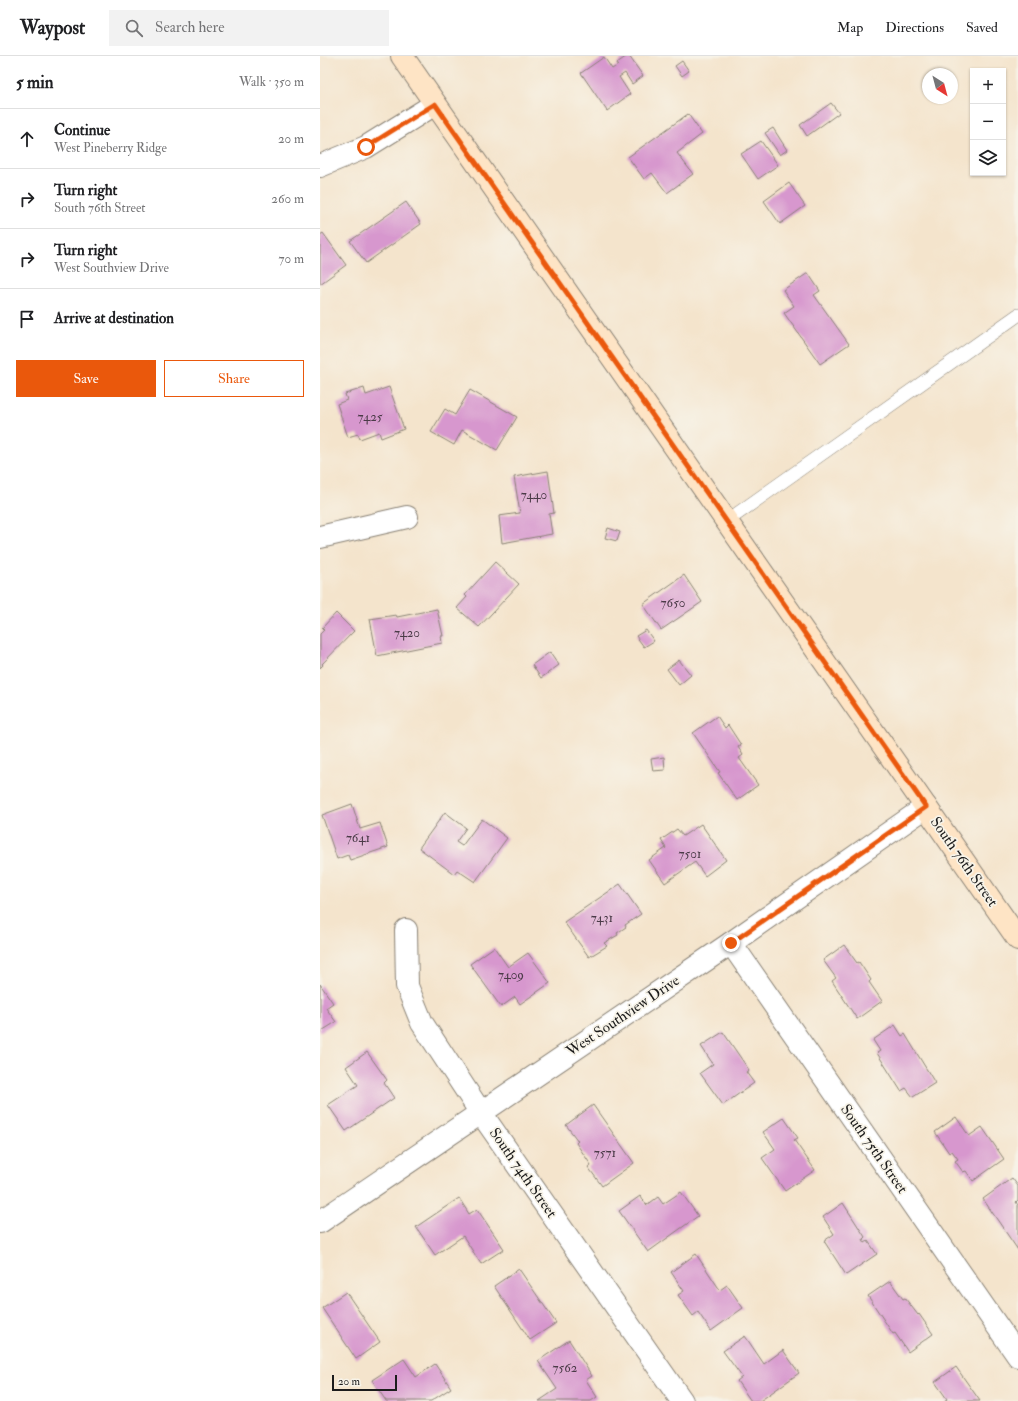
<!DOCTYPE html>
<html lang="en">
<head>
<meta charset="utf-8">
<style>
  :root { --surface:#fff; --page:#f2f2f2; --text:#202124; --muted:#757577; --line:#e0e0e0; --accent:#ea580c }
  body { margin:0; font-family:"IM FELL Double Pica",serif; background:var(--page); color:var(--text) }
  .controls { position:absolute; right:12px; top:12px; display:grid; overflow:hidden; border-radius:0px; box-shadow:0 1px 3px #0004 }
  .controls button { width:36px; height:36px; display:grid; place-items:center; padding:0; border:0; border-bottom:1px solid var(--line); background:var(--surface); color:var(--text); font:20px sans-serif }
  .compass { position:absolute; left:602px; top:12px; width:36px; height:36px; border-radius:50%; background:var(--surface); box-shadow:0 1px 3px #0004; rotate:144deg }
  .scale { position:absolute; left:12px; bottom:10px; width:65px; box-sizing:border-box; padding-left:4px; border:2px solid #1c1c1c; border-top:0; font-size:11px; line-height:14px; white-space:nowrap; color:#1c1c1c; -webkit-text-stroke:3px #f7f3e8; paint-order:stroke }
  .stop { position:absolute; width:12px; height:12px; margin:-9px; border:3px solid #ea580c; border-radius:50%; background:#fff }
  .stop.end { background:#ea580c; border-color:#fff; box-shadow:0 1px 4px #0008 }
  .list { margin:0; padding:0; list-style:none }
  h2 { display:flex; justify-content:space-between; align-items:center; height:52px; margin:0; padding:0 16px; font-size:17px }
  h2 small { font-size:13px; font-weight:400; color:var(--muted) }
  .list li { display:grid; grid-template-columns:26px 1fr auto; gap:12px; align-items:center; box-sizing:border-box; height:60px; padding:0 16px; border-top:1px solid var(--line) }
  .list b { display:block; font-size:15px; white-space:nowrap }
  .list p { margin:0; font-size:13px; white-space:nowrap; color:var(--muted) }
  .list em { font-size:13px; font-style:normal; color:var(--muted) }
  .actions { display:flex; gap:8px; padding:12px 16px }
  .actions a { flex:1; padding:9px 0; border:1px solid var(--accent); border-radius:0px; text-align:center; font-size:14px; color:var(--accent) }
  .actions .main { background:var(--accent); color:#fff }
  .icon { flex:none; width:22px; height:22px; fill:none; stroke:currentColor; stroke-width:2; stroke-linecap:round; stroke-linejoin:round }
  .map { position:relative; flex:none; width:698px; height:1345px; overflow:hidden }
  header { display:flex; align-items:center; gap:24px; box-sizing:border-box; height:56px; padding:0 20px; background:var(--surface); border-bottom:1px solid var(--line) }
  header strong { font-size:19px }
  nav { display:flex; gap:22px; margin-inline-start:auto; font-size:14px }
  .search { width:280px; height:36px; background:var(--page); display:flex; align-items:center; gap:10px; box-sizing:border-box; padding:0 14px; border-radius:0px; color:var(--muted); font-size:15px }
  main { display:flex }
  aside { flex:1; background:var(--surface) }
  .map>svg:first-child { display:block }
  .building { fill:#d797ce }
  .lines { fill:none; stroke-linecap:round; stroke-linejoin:round }
  .service-casing { stroke:#888074; stroke-width:14 }
  .minor-casing { stroke:#888074; stroke-width:24 }
  .secondary-casing { stroke:#888074; stroke-width:24 }
  .service { stroke:#fff; stroke-width:13 }
  .minor { stroke:#fff; stroke-width:22 }
  .secondary { stroke:#fee4c5; stroke-width:22 }
  .route { stroke:#ea580c; stroke-width:5 }
  .labels { text-anchor:middle; dominant-baseline:central; stroke-width:3.5; stroke-linejoin:round; paint-order:stroke }
  .number-label { font-size:13px; fill:#4b3b48 }
  .street-label { font-size:15px; fill:#1c1c1c; stroke:#f7f3e8 }
</style>
</head>
<body>
<header>
<strong>Waypost</strong>
<div class="search"><svg class="icon" aria-label="search" viewBox="0 0 24 24"><circle cx="10" cy="10" r="6"/><path d="M15 15l6 6"/></svg>Search here</div>
<nav><a>Map</a><a>Directions</a><a>Saved</a></nav>
</header>
<main>
<aside>
<h2>5 min<small>Walk · 350 m</small></h2>
<ul class="list">
<li><svg class="icon" aria-label="ahead" viewBox="0 0 24 24"><path d="M12 20V5M6 11l6-6 6 6"/></svg><div><b>Continue</b><p>West Pineberry Ridge</p></div><em>20 m</em></li>
<li><svg class="icon" aria-label="right" viewBox="0 0 24 24"><path d="M7 20v-9h11M14 6l5 5-5 5"/></svg><div><b>Turn right</b><p>South 76th Street</p></div><em>260 m</em></li>
<li><svg class="icon" aria-label="right" viewBox="0 0 24 24"><path d="M7 20v-9h11M14 6l5 5-5 5"/></svg><div><b>Turn right</b><p>West Southview Drive</p></div><em>70 m</em></li>
<li><svg class="icon" aria-label="arrive" viewBox="0 0 24 24"><path d="M6 21V4h12l-3 4 3 4H6"/></svg><div><b>Arrive at destination</b></div></li>
</ul>
<div class="actions"><a class="main">Save</a><a>Share</a></div>
</aside>
<div class="map">
<svg width="698" height="1345" viewBox="0 0 698 1345">
  <rect width="100%" height="100%" fill="#f7f3e8"/>
  <filter id="ink" filterUnits="userSpaceOnUse"><feTurbulence type="fractalNoise" baseFrequency=".025" numOctaves="2"/><feDisplacementMap in="SourceGraphic" scale="8" xChannelSelector="R" yChannelSelector="G"/><feConvolveMatrix kernelMatrix="1 2 1 2 8 2 1 2 1" color-interpolation-filters="sRGB"/></filter>
  <filter id="wash" filterUnits="userSpaceOnUse"><feTurbulence type="fractalNoise" baseFrequency=".012" numOctaves="4" result="noise"/><feDisplacementMap in="SourceGraphic" scale="16" xChannelSelector="R" yChannelSelector="G"/><feGaussianBlur stdDeviation="0.9" result="paint"/><feColorMatrix in="noise" values="0 0 0 0 0 0 0 0 0 0 0 0 0 0 0 0 0 1.4 0 .05"/><feComposite in="paint" operator="in"/></filter>
  <g filter="url(#wash)">
    <rect width="100%" height="100%" fill="#f4e4cc"/>
    <g id="blocks">
      <g class="building">
        <polygon points="307,0 309,0 323,20 312,28 305,17 299,21 310,38 287,55 261,17 284,1 292,13 298,9 297,7"/>
        <polygon points="362,5 369,15 362,20 355,10"/>
        <polygon points="511,47 519,57 487,80 480,69"/>
        <polygon points="368,58 382,78 357,97 373,118 347,137 332,117 324,123 308,101"/>
        <polygon points="453,72 467,94 460,99 445,77"/>
        <polygon points="441,85 458,109 438,123 421,98"/>
        <polygon points="469,127 485,150 460,168 444,145"/>
        <polygon points="86,146 101,168 46,207 30,185"/>
        <polygon points="3,177 26,209 0,228 0,179"/>
        <polygon points="488,217 500,235 494,239 529,288 500,308 464,257 474,250 463,234"/>
        <polygon points="69,331 84,373 61,382 59,376 40,383 38,378 28,381 17,348 27,344 25,338 44,332 46,339"/>
        <polygon points="150,334 197,361 177,394 142,374 134,389 111,376 125,353 135,359"/>
        <polygon points="228,415 234,457 229,458 232,478 182,487 179,460 200,457 194,421"/>
        <polygon points="288,472 300,476 297,485 285,482"/>
        <polygon points="175,506 199,528 159,571 137,552 147,541 145,539"/>
        <polygon points="364,519 382,546 341,574 323,548"/>
        <polygon points="117,553 123,580 121,580 122,587 57,600 50,563 76,559 77,561"/>
        <polygon points="16,557 34,575 2,608 3,609 0,612 0,578 4,574 2,572"/>
        <polygon points="326,574 334,585 324,591 316,580"/>
        <polygon points="230,596 239,609 221,622 212,609"/>
        <polygon points="359,604 371,619 359,629 347,613"/>
        <polygon points="397,660 405,672 408,669 421,689 418,691 423,699 419,702 438,729 417,744 398,717 400,716 373,677"/>
        <polygon points="344,701 345,714 333,715 331,703"/>
        <polygon points="32,748 40,773 60,767 68,791 30,804 28,799 17,803 2,759"/>
        <polygon points="125,756 146,772 136,786 142,790 162,763 187,782 155,826 137,814 134,818 99,792"/>
        <polygon points="381,768 406,804 385,820 375,806 345,827 329,804 346,792 341,784 357,773 363,780"/>
        <polygon points="300,828 321,858 305,869 306,871 297,877 298,879 284,887 287,890 269,901 244,866"/>
        <polygon points="524,889 537,907 539,906 551,924 549,926 562,945 537,963 512,925 516,922 503,904"/>
        <polygon points="174,891 188,911 208,897 230,927 200,948 195,941 181,951 150,908"/>
        <polygon points="0,928 13,947 6,952 16,966 0,976"/>
        <polygon points="575,969 582,980 585,978 615,1027 593,1041 586,1032 581,1035 557,997 560,995 553,984"/>
        <polygon points="403,976 429,1014 426,1016 434,1027 403,1049 380,1017 393,1008 381,990"/>
        <polygon points="47,996 67,1024 64,1027 74,1042 26,1075 8,1049 38,1029 26,1011"/>
        <polygon points="273,1049 314,1107 282,1130 268,1111 271,1109 256,1087 258,1085 246,1069"/>
        <polygon points="636,1061 649,1080 662,1071 684,1103 653,1125 646,1115 643,1116 635,1105 638,1103 632,1095 629,1097 615,1076"/>
        <polygon points="464,1062 478,1082 474,1084 495,1114 465,1135 442,1102 455,1093 443,1076"/>
        <polygon points="692,1122 698,1130 698,1144 696,1146 698,1149 698,1194 663,1143"/>
        <polygon points="361,1136 378,1160 328,1196 299,1155 320,1140 327,1149 338,1141 343,1148"/>
        <polygon points="139,1142 149,1158 157,1153 184,1193 161,1208 143,1180 115,1199 96,1171"/>
        <polygon points="523,1147 545,1181 543,1183 545,1187 548,1185 557,1198 526,1219 504,1185 514,1178 503,1161"/>
        <polygon points="376,1198 400,1234 407,1229 423,1252 391,1275 378,1256 373,1260 358,1239 364,1235 351,1216"/>
        <polygon points="199,1213 236,1267 210,1284 174,1230"/>
        <polygon points="570,1225 583,1243 585,1242 598,1259 599,1258 613,1278 588,1296 575,1277 573,1278 548,1240"/>
        <polygon points="26,1236 60,1286 36,1303 2,1252"/>
        <polygon points="425,1280 444,1308 463,1294 479,1317 440,1345 431,1345 417,1325 422,1321 403,1295"/>
        <polygon points="249,1284 272,1320 266,1324 277,1341 271,1345 219,1345 237,1333 218,1305"/>
        <polygon points="84,1303 96,1321 115,1308 131,1332 111,1345 66,1345 52,1324"/>
        <polygon points="636,1311 660,1345 624,1345 627,1343 615,1326"/>
      </g>
    </g>
  </g>
  <g filter="url(#ink)">
    <use href="#blocks" fill-opacity="0" stroke="#888074" stroke-width="1"/>
    <g class="lines">
      <defs>
        <polyline id="service" points="407,465 698,259"/>
        <g id="minor">
          <polyline points="0,110 46,91 115,48"/>
          <polyline points="0,481 87,461"/>
          <polyline points="86,874 87,930 102,967 161,1057 362,1345"/>
          <polyline points="411,887 698,1300"/>
          <polyline points="0,1166 411,887 606,751"/>
        </g>
        <polyline id="secondary" points="82,0 698,883"/>
      </defs>
      <use href="#service" class="service-casing"/>
      <use href="#minor" class="minor-casing"/>
      <use href="#secondary" class="secondary-casing"/>
      <use href="#service" class="service"/>
      <use href="#minor" class="minor"/>
      <use href="#secondary" class="secondary"/>
    </g>
  </g>
  <g class="lines" filter="url(#ink)">
    <polyline class="route" points="46,91 115,48 606,751 411,887"/>
  </g>
  <g class="labels">
    <g class="number-label">
      <text x="50" y="361">7425</text>
      <text x="214" y="439">7440</text>
      <text x="353" y="547">7650</text>
      <text x="87" y="577">7420</text>
      <text x="38" y="782">7641</text>
      <text x="370" y="798">7501</text>
      <text x="282" y="862">7431</text>
      <text x="191" y="919">7409</text>
      <text x="285" y="1097">7571</text>
      <text x="245" y="1312">7562</text>
    </g>
    <g class="street-label">
      <text transform="translate(644 806) rotate(55)">South 76th Street</text>
      <text transform="translate(303 960) rotate(-34)">West Southview Drive</text>
      <text transform="translate(554 1093) rotate(55)">South 75th Street</text>
      <text transform="translate(203 1117) rotate(55)">South 74th Street</text>
    </g>
  </g>
</svg>
<div class="controls">
<button>+</button>
<button>−</button>
<button><svg class="icon" aria-label="layers" viewBox="0 0 24 24"><path d="M12 4l9 5-9 5-9-5zM3 14l9 5 9-5"/></svg></button>
</div>
<svg class="compass" viewBox="-18 -18 36 36"><path d="M0-13l5 13h-10z" fill="#e53935"/><path d="M0 13l5-13h-10z" fill="#757577"/></svg>
<div class="scale">20 m</div>
<div class="stop" style="left:46px;top:91px"></div>
<div class="stop end" style="left:411px;top:887px"></div>
</div>
</main>
</body>
</html>
